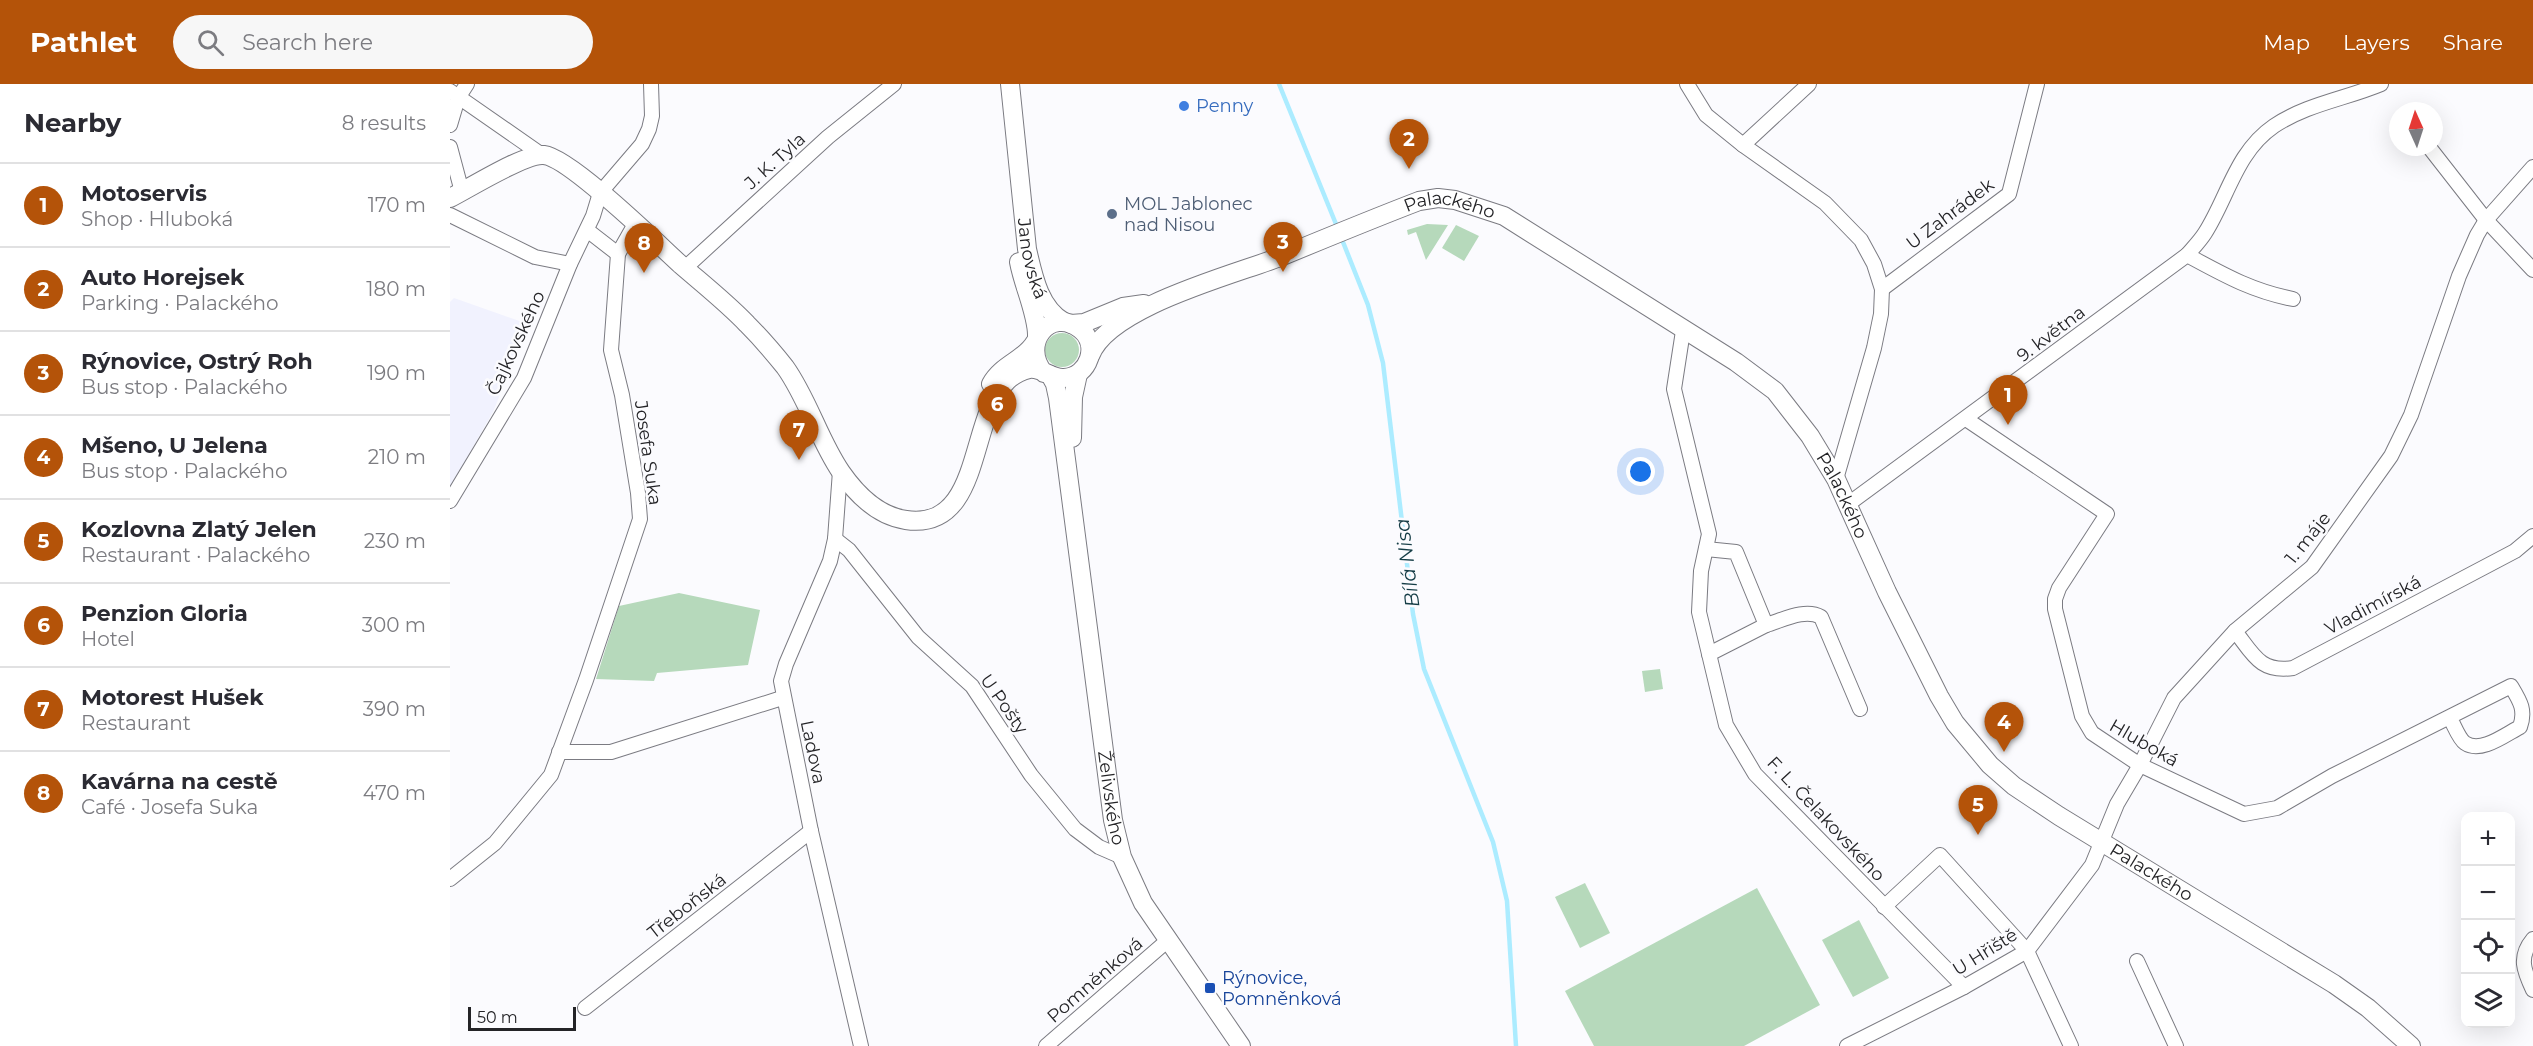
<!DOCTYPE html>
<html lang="en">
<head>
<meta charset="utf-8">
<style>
  :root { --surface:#fff; --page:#f7f7f7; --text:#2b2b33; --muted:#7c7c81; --line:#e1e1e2; --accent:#b45309 }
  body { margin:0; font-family:Montserrat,sans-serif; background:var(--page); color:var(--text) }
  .controls { position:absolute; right:18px; bottom:18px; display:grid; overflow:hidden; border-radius:12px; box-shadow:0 6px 24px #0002 }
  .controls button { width:54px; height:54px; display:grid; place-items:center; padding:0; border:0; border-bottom:2px solid var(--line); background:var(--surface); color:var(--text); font:30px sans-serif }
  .compass { position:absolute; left:1939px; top:18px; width:54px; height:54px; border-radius:50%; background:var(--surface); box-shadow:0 6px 24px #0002; rotate:357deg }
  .scale { position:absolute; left:18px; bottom:15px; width:108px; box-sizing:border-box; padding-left:6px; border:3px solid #242427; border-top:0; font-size:16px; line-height:21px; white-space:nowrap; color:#242427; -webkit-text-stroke:4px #fbfbfe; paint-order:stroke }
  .you { position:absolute; left:1191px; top:388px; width:21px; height:21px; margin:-15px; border:4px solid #fff; border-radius:50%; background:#1a73e8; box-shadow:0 0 0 9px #1a73e833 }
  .badge { display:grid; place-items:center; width:39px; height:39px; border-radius:50%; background:var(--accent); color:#fff; font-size:20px; font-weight:700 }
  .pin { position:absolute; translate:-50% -50px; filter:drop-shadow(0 2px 3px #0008) }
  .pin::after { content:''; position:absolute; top:32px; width:21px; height:18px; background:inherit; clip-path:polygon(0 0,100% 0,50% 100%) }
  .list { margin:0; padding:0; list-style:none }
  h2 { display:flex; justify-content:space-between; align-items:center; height:78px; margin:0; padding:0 24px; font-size:26px }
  h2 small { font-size:20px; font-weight:400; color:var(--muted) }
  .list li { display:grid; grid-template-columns:39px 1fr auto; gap:18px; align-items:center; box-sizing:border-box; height:84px; padding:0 24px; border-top:2px solid var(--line) }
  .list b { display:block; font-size:22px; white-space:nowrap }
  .list p { margin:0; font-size:20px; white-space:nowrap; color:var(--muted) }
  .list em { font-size:20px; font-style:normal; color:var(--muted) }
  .icon { flex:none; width:33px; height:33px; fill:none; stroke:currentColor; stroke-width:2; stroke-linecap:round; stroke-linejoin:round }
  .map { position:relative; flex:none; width:2083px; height:962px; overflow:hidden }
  header { display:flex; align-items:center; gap:36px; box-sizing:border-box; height:84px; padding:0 30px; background:var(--accent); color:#fff }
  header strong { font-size:28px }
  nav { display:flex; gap:33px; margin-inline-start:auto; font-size:21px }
  .search { width:420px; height:54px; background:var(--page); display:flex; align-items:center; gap:15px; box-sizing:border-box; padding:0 21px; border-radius:33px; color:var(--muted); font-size:22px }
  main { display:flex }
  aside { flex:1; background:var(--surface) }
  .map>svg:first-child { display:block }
  .built { fill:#f1f2fe }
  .green { fill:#b6d9bb }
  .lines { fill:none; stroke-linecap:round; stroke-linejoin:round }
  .stream { stroke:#acecff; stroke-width:4.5 }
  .minor-casing { stroke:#7b7b82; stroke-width:16 }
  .tertiary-casing { stroke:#7b7b82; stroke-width:20 }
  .minor { stroke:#fff; stroke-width:14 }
  .tertiary { stroke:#fff; stroke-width:18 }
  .shop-dot { fill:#3f7fe0; stroke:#fbfbfe; stroke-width:2 }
  .service-dot { fill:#5c6f8a; stroke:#fbfbfe; stroke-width:2 }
  .transit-dot { fill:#1a4fb4; stroke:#fbfbfe; stroke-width:2 }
  .labels { text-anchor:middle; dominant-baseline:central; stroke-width:5; stroke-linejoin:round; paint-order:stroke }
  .shop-label { font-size:18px; fill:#366cbe; stroke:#fbfbfe; text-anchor:start }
  .street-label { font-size:18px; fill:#242427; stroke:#fbfbfe }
  .service-label { font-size:18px; fill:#4e5e75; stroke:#fbfbfe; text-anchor:start }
  .transit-label { font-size:18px; fill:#164399; stroke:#fbfbfe; text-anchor:start }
  .water-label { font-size:20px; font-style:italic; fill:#153d46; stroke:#fbfbfe }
</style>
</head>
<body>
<header>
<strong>Pathlet</strong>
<div class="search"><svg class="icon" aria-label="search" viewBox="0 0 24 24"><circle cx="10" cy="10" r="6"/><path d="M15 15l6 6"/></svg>Search here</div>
<nav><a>Map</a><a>Layers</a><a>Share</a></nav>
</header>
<main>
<aside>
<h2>Nearby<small>8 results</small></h2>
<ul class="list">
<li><span class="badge">1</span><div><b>Motoservis</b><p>Shop · Hluboká</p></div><em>170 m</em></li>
<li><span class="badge">2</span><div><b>Auto Horejsek</b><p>Parking · Palackého</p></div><em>180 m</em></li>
<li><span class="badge">3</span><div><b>Rýnovice, Ostrý Roh</b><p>Bus stop · Palackého</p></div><em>190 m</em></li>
<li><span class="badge">4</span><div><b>Mšeno, U Jelena</b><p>Bus stop · Palackého</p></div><em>210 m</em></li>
<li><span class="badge">5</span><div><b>Kozlovna Zlatý Jelen</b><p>Restaurant · Palackého</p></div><em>230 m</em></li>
<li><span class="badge">6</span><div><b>Penzion Gloria</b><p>Hotel</p></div><em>300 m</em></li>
<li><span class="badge">7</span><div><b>Motorest Hušek</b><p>Restaurant</p></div><em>390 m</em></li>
<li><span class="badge">8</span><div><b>Kavárna na cestě</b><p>Café · Josefa Suka</p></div><em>470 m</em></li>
</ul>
</aside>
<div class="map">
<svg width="2083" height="962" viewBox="0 0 2083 962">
  <rect width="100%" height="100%" fill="#fbfbfe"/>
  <polygon class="built" points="4,214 78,240 43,328 0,403 0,218"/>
  <g class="green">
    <polygon points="977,140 998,141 976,176 966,148 958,151 957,146"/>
    <polygon points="1006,141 1029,152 1014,177 992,164"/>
    <circle cx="612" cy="266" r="17"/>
    <polygon points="229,509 310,526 298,581 207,589 204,597 146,595 169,522"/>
    <polygon points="1210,585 1213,605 1195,608 1192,587"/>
    <polygon points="1135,799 1160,849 1130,864 1105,813"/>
    <polygon points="1307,804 1370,921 1294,962 1144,962 1115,907"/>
    <polygon points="1409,836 1439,894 1403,913 1372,856"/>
  </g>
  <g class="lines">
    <g class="stream">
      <polyline points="829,0 888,145"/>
      <polyline points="891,153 918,221 933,279 963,530 974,585 1043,758 1057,817 1066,962"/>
    </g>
    <defs>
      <g id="minor">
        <polyline points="1237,0 1256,31 1293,61 1375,119 1411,156 1424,180 1432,205 1431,230 1424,264 1386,395"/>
        <polyline points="0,7 92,71"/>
        <polyline points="0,41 8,14 17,0"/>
        <polyline points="1293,61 1359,0"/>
        <polyline points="0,63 12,108"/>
        <polyline points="1979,63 2036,136 2083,186"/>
        <polyline points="0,131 85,173 120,180"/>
        <polyline points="137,146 168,170"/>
        <path d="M1737,171C1774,191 1802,207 1843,215"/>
        <polyline points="235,184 378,53 444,0"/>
        <polyline points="1432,205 1559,110 1587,0"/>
        <polyline points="1233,247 1224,305 1259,450 1251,487 1249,528 1276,641 1305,690 1514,903"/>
        <path d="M1516,335L1657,430L1609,504L1605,515V525L1632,632L1642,649L1690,681L1794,730L1827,724L1882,692L2061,602C2070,617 2076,626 2070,643C2056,650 2031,670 2015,659C2009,655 2004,641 2000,634"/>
        <polyline points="390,387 385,455 380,477 336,580 331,597 361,747 411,962"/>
        <polyline points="0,417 74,294 120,180 143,132 150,109 192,60 199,45 202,32 201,0"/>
        <path d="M1397,421L1737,171C1743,164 1750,157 1755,149C1778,113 1786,68 1824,42C1857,20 1895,15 1931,0"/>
        <polyline points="385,455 399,466 468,553 522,602 581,691 625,745 649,763 672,773"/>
        <polyline points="1256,465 1286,468 1316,541 1259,570"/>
        <path d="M1316,541C1333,536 1355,524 1371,533L1410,625"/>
        <path d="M1785,547C1803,570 1810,589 1843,584L2065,467L2083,452"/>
        <polyline points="109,668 161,668 332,614"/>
        <polyline points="0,795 45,759 101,691 136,596 190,435 188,409 172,311 161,266 168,170 185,140"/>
        <polyline points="1434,823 1490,771 1577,867 1621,962"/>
        <path d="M2083,855C2068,873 2074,887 2083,906"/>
        <polyline points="1687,877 1726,962"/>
        <polyline points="135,924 361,747"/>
        <polyline points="596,962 717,857"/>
        <polyline points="1397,962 1514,903 1577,867 1642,781 1667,720 1690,681 1724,614 1785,547 1862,483 1941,372 1961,331 2009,192 2027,151 2036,136 2083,83"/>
      </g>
      <g id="tertiary">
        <path id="s1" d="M560,0L577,165C583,191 589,224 614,238"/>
        <path d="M0,114C20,104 75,69 94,71C120,74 207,159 231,181C253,200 277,219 297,240C310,253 323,268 335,283C358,315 369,356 391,388C407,411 428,432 456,436C533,447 518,334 557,297C563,291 571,287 579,285C592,283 601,295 614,294C639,293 650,260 630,245C600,222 570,260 594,289"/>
        <path d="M569,178C573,201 588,232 587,253"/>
        <polyline points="621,240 634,239 673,223 694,220"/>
        <path id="s2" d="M640,272C658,223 783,191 830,173C876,154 922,135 969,117L988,114L1005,116L1054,132L1286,278L1325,307L1360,352L1386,395L1437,508L1489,612L1505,639L1540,681L1564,702L1609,732L1884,900L1918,924L1961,962"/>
        <path id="s3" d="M600,291L605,300L608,314L663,736L672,773L693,819L791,962"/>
        <path d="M541,300C552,280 575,276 585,258"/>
        <polyline points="622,354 623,313 628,290"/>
      </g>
    </defs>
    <use href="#minor" class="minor-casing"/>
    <use href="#tertiary" class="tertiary-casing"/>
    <use href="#minor" class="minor"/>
    <use href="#tertiary" class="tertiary"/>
  </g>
  <circle class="shop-dot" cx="734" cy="22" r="6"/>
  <circle class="service-dot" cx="662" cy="130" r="6"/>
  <rect class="transit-dot" x="754" y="898" width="12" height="12" rx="3"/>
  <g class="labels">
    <g class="shop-label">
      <text x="746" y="22">Penny</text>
    </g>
    <g class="street-label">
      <text transform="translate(325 77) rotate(-42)">J. K. Tyla</text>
      <text stroke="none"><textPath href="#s2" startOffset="400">Palackého</textPath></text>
      <text transform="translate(1500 130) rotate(-37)">U Zahrádek</text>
      <text stroke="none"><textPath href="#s1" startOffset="176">Janovská</textPath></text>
      <text transform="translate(1601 250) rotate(-37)">9. května</text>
      <text transform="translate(66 259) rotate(-65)">Čajkovského</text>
      <text transform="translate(198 369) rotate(82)">Josefa Suka</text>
      <text stroke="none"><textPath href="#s2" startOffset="904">Palackého</textPath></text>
      <text transform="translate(1858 454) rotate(-51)">1. máje</text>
      <text transform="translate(1923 521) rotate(-28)">Vladimírská</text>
      <text transform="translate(554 620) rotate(55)">U Pošty</text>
      <text transform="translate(1694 659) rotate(30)">Hluboká</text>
      <text transform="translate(363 668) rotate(78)">Ladova</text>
      <text stroke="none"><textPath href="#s3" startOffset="428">Želivského</textPath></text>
      <text transform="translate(1376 735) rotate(47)">F. L. Čelakovského</text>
      <text stroke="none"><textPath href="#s2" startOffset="1407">Palackého</textPath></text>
      <text transform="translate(237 822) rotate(-38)">Třeboňská</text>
      <text transform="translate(1535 868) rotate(-32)">U Hřiště</text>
      <text transform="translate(645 896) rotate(-41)">Pomněnková</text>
    </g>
    <g class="service-label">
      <text x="674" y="120">MOL Jablonec<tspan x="674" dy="21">nad Nisou</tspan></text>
    </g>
    <g class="transit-label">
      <text x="772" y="894">Rýnovice,<tspan x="772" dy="21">Pomněnková</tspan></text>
    </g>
    <g class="water-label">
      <text transform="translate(957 479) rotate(-97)">Bílá Nisa</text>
    </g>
  </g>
</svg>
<div class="controls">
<button>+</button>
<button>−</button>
<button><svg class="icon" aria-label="locate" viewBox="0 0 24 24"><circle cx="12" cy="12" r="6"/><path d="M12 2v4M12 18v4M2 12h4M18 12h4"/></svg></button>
<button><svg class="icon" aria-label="layers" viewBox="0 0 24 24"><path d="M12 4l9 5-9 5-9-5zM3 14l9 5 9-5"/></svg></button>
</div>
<svg class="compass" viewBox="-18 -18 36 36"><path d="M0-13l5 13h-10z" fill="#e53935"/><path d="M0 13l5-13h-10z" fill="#7c7c81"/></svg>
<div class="scale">50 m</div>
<div class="you"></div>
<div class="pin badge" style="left:1558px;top:341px">1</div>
<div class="pin badge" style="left:959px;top:85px">2</div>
<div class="pin badge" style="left:833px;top:188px">3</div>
<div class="pin badge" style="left:1554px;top:668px">4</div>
<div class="pin badge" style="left:1528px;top:751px">5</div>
<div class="pin badge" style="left:547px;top:350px">6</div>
<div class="pin badge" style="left:349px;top:376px">7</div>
<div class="pin badge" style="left:194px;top:189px">8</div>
</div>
</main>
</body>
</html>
